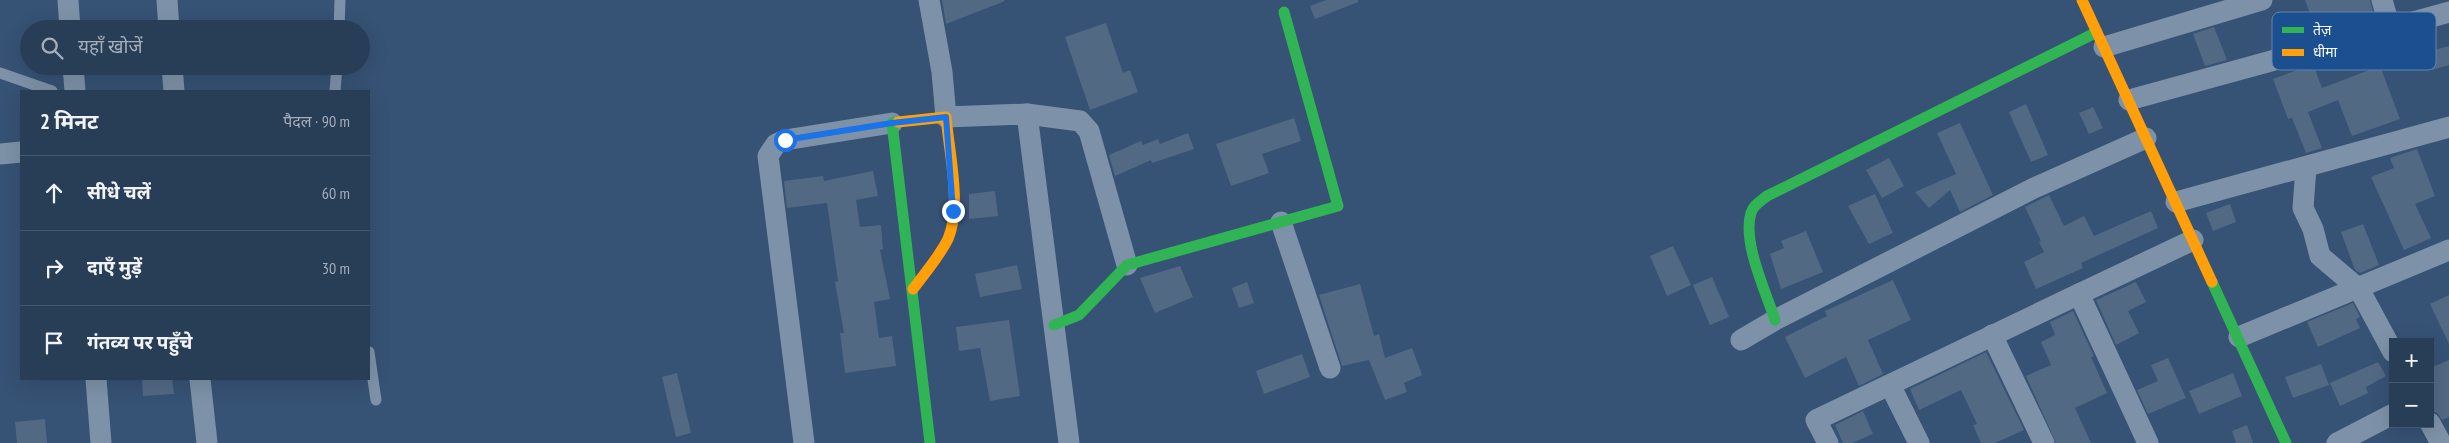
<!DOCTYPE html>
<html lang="hi">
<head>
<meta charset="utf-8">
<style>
  :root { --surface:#283e57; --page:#344961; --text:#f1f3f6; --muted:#a5aeba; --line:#44576d }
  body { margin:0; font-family:"PT Sans Narrow","Noto Sans Devanagari",sans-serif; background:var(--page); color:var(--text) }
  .controls { position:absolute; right:15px; bottom:15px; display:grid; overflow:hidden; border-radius:0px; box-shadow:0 5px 20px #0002 }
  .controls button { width:45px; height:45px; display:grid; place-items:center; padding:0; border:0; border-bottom:1px solid var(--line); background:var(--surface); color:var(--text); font:25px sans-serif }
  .stop { position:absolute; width:15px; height:15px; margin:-11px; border:4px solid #1a73e8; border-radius:50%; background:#fff }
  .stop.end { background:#1a73e8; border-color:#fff; box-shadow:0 1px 5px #0008 }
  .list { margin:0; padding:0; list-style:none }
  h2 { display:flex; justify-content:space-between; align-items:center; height:65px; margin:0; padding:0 20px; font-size:21px }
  h2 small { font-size:16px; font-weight:400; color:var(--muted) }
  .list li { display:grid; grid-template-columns:32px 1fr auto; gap:15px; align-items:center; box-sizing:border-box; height:75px; padding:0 20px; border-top:1px solid var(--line) }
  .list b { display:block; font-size:19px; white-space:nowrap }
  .list em { font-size:16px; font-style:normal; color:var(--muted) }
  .icon { flex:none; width:28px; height:28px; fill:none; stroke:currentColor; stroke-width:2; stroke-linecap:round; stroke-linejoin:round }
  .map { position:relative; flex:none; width:2449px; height:443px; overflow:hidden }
  .search { position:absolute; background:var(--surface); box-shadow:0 5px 20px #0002; left:20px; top:20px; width:350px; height:55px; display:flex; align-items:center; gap:12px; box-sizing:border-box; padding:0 18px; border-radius:28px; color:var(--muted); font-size:19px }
  .panel { position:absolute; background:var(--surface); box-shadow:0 5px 20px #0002; left:20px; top:90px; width:350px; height:290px; border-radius:0px }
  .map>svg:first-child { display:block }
  .building { fill:#526984 }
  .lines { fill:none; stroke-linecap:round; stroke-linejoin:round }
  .lane { stroke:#7d92a8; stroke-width:11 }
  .street { stroke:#7d92a8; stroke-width:21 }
  .fast { stroke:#30b455; stroke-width:11 }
  .slow { stroke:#ff9f0a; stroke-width:11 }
  .route { stroke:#1a73e8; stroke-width:6 }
  .key { fill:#1b4f8f; stroke:#5f84b1; stroke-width:1 }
  .key-label { font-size:14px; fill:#fff }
</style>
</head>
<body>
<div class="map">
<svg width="2449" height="443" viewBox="0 0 2449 443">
  <rect width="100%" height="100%" fill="#365274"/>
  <g class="building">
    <polygon points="942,0 1004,0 1005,1 946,24"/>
    <polygon points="1326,0 1358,0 1358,2 1315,19 1310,6"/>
    <polygon points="2305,0 2370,0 2375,20 2359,24 2356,15 2316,30"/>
    <polygon points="1106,23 1123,73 1130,70 1138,92 1090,110 1065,37"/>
    <polygon points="2214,27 2227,60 2205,66 2193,34"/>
    <polygon points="2449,46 2449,65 2432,70 2427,52"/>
    <polygon points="2313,64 2322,88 2380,66 2400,119 2352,136 2338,100 2308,112 2322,148 2306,153 2292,118 2288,119 2273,79"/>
    <polygon points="2026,104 2048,155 2031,162 2009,112"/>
    <polygon points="2093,107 2103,128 2089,134 2079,113"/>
    <polygon points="1294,118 1301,141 1262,154 1269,173 1231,186 1216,144"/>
    <polygon points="1960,123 1993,195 1960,212 1950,190 1929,208 1915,192 1956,174 1937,133"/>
    <polygon points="1188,133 1194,149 1152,163 1151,160 1115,176 1109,155 1141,141 1143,145 1158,139 1160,144"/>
    <polygon points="2417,149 2435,196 2415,204 2431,238 2404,250 2371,177 2394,168 2390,158"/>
    <polygon points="1889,158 1904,186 1882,198 1866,170"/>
    <polygon points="873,171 878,196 856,200 860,227 881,225 883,249 880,250 890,299 874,302 879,338 892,336 896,366 845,373 840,333 844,333 835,282 838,281 827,203 787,208 784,181 823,176 824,181"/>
    <polygon points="995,191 998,216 969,219 969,194"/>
    <polygon points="1875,194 1893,233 1869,244 1848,206"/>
    <polygon points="2049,195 2064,226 2084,216 2094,236 2151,211 2158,228 2081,263 2083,268 2036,289 2024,262 2044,252 2039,242 2041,241 2025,207"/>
    <polygon points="2230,204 2236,222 2213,231 2206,213"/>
    <polygon points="2363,224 2379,265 2360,273 2355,270 2341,232"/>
    <polygon points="1806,231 1823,272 1781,289 1770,254 1784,248 1781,241"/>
    <polygon points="1673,246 1691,285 1667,296 1650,256"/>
    <polygon points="1017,265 1022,289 980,297 975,274"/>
    <polygon points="1180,266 1193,297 1155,313 1140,278"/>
    <polygon points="1712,277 1729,317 1710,325 1693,285"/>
    <polygon points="1893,280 1911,320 1868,340 1883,374 1859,386 1846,357 1805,378 1785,337 1827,316 1825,311"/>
    <polygon points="1247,282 1254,303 1239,308 1232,288"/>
    <polygon points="2136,282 2146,302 2128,311 2139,333 2116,345 2096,300"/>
    <polygon points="1360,284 1374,336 1379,334 1385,358 1412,348 1422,375 1404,383 1407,392 1385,400 1369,360 1342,366 1319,295"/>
    <polygon points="2449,295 2449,344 2430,304"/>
    <polygon points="2353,303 2360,317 2356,319 2360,328 2318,347 2307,322"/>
    <polygon points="2073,311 2094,356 2091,357 2107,393 2075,408 2091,443 2056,443 2026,376 2051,365 2041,342 2055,335 2050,322"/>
    <polygon points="1009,320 1020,396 990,401 980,348 959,351 956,327"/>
    <polygon points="1986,352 2024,430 1995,443 1981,443 1973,425 1977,424 1961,390 1919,410 1910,389"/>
    <polygon points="1302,354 1310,377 1264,394 1256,371"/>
    <polygon points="2168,358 2186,398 2148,414 2137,390 2158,381 2151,365"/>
    <polygon points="2449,360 2449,417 2442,420 2437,413 2430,410 2430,368"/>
    <polygon points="2378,362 2386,376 2366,387 2368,393 2340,406 2330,383"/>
    <polygon points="2321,364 2329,385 2293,398 2285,377"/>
    <polygon points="677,373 691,433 676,437 662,377"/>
    <polygon points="2233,373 2242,396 2199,414 2189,391"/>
    <polygon points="142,379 172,379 174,394 143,396"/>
    <polygon points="1863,411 1873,434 1852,443 1843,443 1835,425"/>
    <polygon points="45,419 47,443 17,443 15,422"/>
    <polygon points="2247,425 2253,443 2236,443 2232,431"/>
  </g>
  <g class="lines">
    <g class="lane">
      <polyline points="339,29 340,0"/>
      <polyline points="0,73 52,91"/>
      <polyline points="335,91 337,66"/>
      <polyline points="369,352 376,400"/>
    </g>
    <g class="street">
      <polyline points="68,0 70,29"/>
      <polyline points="167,0 169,29"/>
      <polyline points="929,0 942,72 946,117 1027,114 1069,443"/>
      <polyline points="2382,0 2390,28"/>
      <polyline points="2104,47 2262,0"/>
      <polyline points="73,66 75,91"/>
      <polyline points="172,66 174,91"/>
      <polyline points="2129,100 2449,12"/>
      <polyline points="1027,114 1080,121 1089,131 1127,265"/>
      <polyline points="0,154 21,152"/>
      <polyline points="2306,167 2303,208 2313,229 2320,256 2359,289 2393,352"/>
      <polyline points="2176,202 2449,127"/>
      <polyline points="1281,222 1330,368"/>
      <polyline points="1992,335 2044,443"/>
      <polyline points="2239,337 2449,250"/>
      <polyline points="1741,340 1775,320 2032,189 2146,138"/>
      <polyline points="96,379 101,443"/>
      <polyline points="200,379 207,443"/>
      <polyline points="1890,385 1919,443"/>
      <polyline points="2430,423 2441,443"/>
      <polyline points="804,443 768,156 776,144 785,140 892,123"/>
      <polyline points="1828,443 1816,420 2079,294"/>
      <polyline points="2148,443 2079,294 2193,240"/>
      <polyline points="2337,443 2393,414"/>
    </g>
    <g class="fast">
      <polyline points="898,122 892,123 930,443"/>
      <polyline points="2212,282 2286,443"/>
      <path d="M1775,320C1766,292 1742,242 1751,213C1753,205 1761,201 1767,196L2097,32"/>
      <polyline points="1054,325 1079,315 1127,265 1338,206 1284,12"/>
    </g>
    <g class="slow">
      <polyline points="2082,0 2212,282"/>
      <path d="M898,122L946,117C949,152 962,206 948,239C939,257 925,273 913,289"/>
    </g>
  </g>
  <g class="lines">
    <polyline class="route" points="785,140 892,123 946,117 953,211"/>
  </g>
  <rect x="2272" y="12" width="164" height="58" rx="8" class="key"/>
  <rect x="2282" y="27" width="22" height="6" fill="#30b455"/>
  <rect x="2282" y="49" width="22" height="7" fill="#ff9f0a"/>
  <g class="key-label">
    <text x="2313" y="35">तेज़</text>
    <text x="2313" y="57">धीमा</text>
  </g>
</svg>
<div class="controls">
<button>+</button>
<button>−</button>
</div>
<div class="stop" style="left:785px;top:140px"></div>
<div class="stop end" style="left:953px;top:211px"></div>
<div class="search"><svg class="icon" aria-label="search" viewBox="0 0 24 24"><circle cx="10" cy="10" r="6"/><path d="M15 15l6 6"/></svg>यहाँ खोजें</div>
<section class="panel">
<h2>2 मिनट<small>पैदल · 90 m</small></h2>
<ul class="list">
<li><svg class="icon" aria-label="ahead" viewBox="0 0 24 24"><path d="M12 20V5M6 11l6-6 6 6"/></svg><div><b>सीधे चलें</b></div><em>60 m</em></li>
<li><svg class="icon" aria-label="right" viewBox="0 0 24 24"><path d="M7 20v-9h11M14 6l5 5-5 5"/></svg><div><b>दाएँ मुड़ें</b></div><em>30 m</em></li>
<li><svg class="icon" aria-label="arrive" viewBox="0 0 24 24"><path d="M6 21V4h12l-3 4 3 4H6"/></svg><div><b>गंतव्य पर पहुँचे</b></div></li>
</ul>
</section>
</div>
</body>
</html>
